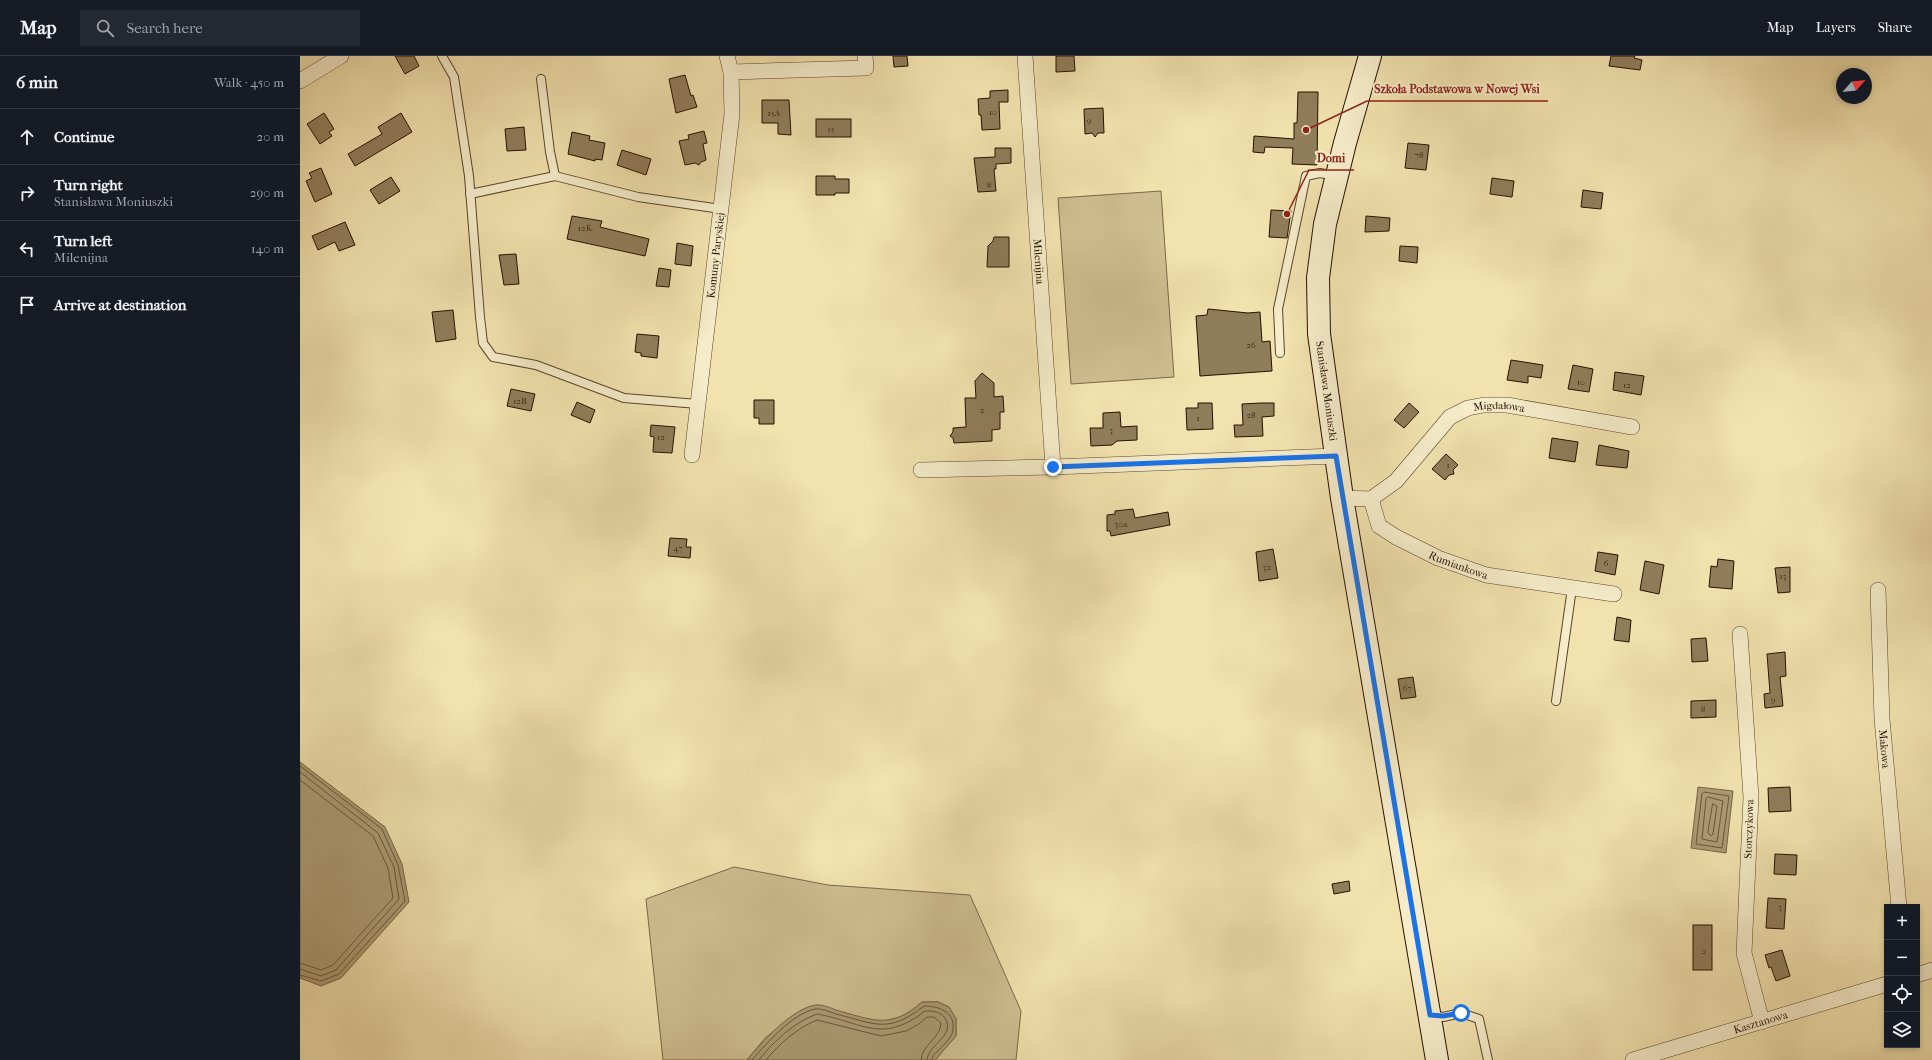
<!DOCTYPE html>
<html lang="en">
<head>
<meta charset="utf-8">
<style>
  :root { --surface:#171b24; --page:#242831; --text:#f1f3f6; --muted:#9ea1a6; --line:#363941 }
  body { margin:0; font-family:"IM FELL French Canon",serif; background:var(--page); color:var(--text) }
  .controls { position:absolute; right:12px; bottom:12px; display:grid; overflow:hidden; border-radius:0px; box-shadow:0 2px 6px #0003 }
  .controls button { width:36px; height:36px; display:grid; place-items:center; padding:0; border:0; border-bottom:1px solid var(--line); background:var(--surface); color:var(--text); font:20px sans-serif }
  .compass { position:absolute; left:1536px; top:12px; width:36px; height:36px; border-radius:50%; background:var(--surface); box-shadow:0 2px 6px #0003; rotate:63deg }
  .stop { position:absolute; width:12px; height:12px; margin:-9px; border:3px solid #1a73e8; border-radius:50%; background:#fff }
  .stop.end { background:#1a73e8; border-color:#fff; box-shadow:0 1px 4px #0008 }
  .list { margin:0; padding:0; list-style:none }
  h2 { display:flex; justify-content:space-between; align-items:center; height:52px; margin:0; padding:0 16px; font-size:17px }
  h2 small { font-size:13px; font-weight:400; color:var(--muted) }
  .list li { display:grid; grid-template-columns:26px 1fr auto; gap:12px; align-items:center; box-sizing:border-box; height:56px; padding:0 16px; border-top:1px solid var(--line) }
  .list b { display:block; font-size:15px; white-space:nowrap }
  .list p { margin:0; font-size:13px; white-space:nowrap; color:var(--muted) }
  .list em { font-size:13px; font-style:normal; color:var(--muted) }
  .icon { flex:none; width:22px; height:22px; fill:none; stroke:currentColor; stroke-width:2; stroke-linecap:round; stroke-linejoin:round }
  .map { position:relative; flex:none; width:1632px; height:1004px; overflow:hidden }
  header { display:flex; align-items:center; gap:24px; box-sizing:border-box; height:56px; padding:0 20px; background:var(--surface); border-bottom:1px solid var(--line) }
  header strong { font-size:19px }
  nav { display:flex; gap:22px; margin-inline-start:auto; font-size:14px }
  .search { width:280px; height:36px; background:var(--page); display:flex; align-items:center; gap:10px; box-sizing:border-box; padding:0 14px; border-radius:0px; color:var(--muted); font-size:15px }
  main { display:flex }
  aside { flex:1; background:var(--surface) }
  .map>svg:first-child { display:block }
  .green { fill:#cfbe90; stroke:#7b6748 }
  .water { fill:#ac9b73; stroke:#776345 }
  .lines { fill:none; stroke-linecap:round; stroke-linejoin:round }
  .shore { stroke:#6a563a; stroke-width:1 }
  .building { fill:#907d5a; stroke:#271000 }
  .lane-casing { stroke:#5a442c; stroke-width:10 }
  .street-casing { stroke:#5a442c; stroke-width:16 }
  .secondary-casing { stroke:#271000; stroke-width:24 }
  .lane { stroke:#f6ecca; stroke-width:8 }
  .street { stroke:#f6ecca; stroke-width:15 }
  .secondary { stroke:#f6ecca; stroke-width:22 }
  .route { stroke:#1a73e8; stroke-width:5 }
  .labels { text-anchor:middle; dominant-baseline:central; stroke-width:4; stroke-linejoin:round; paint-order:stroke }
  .number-label { font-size:9px; fill:#412b16 }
  .street-label { font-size:11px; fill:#271000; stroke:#f6ecca }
  .leader { fill:none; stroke:#8f2418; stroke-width:1.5 }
  .callout-dot { fill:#8f2418; stroke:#f6ecca; stroke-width:1.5 }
  .callout-label { font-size:12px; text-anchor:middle; font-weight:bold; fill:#8f2418; stroke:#f6ecca; stroke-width:4; stroke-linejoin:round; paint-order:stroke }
</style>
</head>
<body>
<header>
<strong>Map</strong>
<div class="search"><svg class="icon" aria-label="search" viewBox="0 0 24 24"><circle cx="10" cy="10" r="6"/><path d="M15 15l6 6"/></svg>Search here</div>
<nav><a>Map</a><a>Layers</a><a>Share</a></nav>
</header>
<main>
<aside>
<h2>6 min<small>Walk · 450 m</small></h2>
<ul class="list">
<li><svg class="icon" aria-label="ahead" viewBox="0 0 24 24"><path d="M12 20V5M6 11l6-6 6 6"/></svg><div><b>Continue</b></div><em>20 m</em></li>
<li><svg class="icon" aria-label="right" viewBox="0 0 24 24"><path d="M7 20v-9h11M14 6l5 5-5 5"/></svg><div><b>Turn right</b><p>Stanisława Moniuszki</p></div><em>290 m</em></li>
<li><svg class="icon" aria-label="left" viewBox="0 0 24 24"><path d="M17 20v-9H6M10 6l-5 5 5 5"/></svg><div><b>Turn left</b><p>Milenijna</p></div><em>140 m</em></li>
<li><svg class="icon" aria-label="arrive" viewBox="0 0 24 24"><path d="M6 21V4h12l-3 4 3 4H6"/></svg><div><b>Arrive at destination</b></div></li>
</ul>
</aside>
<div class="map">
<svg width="1632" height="1004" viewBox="0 0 1632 1004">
  <rect width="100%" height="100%" fill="#f1e2ae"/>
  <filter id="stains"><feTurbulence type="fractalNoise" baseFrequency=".005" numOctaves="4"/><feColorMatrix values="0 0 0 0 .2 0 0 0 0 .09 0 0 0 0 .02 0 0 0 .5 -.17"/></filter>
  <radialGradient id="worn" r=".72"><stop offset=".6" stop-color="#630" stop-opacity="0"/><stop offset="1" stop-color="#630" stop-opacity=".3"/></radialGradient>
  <g class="green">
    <polygon points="861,135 874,321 771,328 758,142"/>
    <polygon points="434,811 528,829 670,839 721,955 716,1004 635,1004 656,980 656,963 649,951 638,946 622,946 610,956 600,961 580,966 504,953 466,981 447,1004 363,1004 346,843"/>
  </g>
  <g class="water">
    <polygon points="0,706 85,771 102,808 109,846 41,922 21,930 0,922"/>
    <polygon points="1398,731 1433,735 1426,797 1391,792"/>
    <path d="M622,946H638L649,951L656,963V980L635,1004H447C461,987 492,952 516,949C521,948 531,952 536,954C573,964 590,974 622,946Z"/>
  </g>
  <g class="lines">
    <g class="shore">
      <polyline points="0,710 82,773 98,809 105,845 39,918 21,925 0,919"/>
      <polyline points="0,716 78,777 94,811 99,843 36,914 21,920 0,913"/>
      <polyline points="0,724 73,780 88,812 93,842 33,909 21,914 0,907"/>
      <polygon points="1404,736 1429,740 1422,792 1396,788 1402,738"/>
      <polygon points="1408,741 1423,745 1417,786 1402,783 1406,743"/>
      <polygon points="1413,748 1417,750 1413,778 1411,780 1408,777"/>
      <path d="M452,1004C467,987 492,958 515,953C521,952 530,956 536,958C576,968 588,978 624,950C640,950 658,957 652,978C649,985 638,994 633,1000L632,1004"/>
      <path d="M459,1004C474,985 493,967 517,958C563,966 581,989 625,955C633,955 640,955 645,962C656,980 628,988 627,1004"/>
      <path d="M466,1004C479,988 497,972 517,964L581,980L606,975L619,968L627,961H634L641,967C641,982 622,988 621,1004"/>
    </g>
  </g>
  <g class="building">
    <polygon points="95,0 114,0 119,10 105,18"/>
    <polygon points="593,0 607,0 608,10 594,11"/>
    <polygon points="756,0 774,0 775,15 756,16"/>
    <polygon points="1311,0 1335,0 1334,2 1342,4 1340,14 1309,10"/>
    <polygon points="385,19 391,40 393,39 397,51 376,57 369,23"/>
    <polygon points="708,34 708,46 699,46 700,73 682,74 681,59 679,59 678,43 690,42 690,35"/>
    <polygon points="998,36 1018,36 1017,109 992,108 993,92 965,91 964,97 953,96 954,80 994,83 994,67 997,67"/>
    <polygon points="462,44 489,44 491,79 478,78 478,67 462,67"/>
    <polygon points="803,52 804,77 798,77 795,81 792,77 785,78 784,53"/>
    <polygon points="24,57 34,73 29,76 32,80 20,88 7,68"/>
    <polygon points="101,57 112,76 55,110 48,98 82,78 78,71"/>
    <rect x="516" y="63" width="35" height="18"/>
    <polygon points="224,71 226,94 207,95 205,73"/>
    <polygon points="404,75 407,87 403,88 406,104 401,106 399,109 395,107 385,109 379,85 389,83 388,79"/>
    <polygon points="272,76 290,80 289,84 305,87 302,104 295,103 295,105 268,98"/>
    <polygon points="1108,87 1129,89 1126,114 1105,112"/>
    <polygon points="695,92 711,92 711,107 696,108 696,113 694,113 696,135 678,136 674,102 695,101"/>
    <polygon points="322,94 351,103 346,119 317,109"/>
    <polygon points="21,112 32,138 15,146 6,125 12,122 9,117"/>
    <polygon points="516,120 535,120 535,123 549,123 549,137 535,137 535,139 516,139"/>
    <polygon points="91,121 100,135 79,148 70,134"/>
    <polygon points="1192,122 1214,125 1212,141 1190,138"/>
    <polygon points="1283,134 1303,137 1301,153 1281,151"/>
    <polygon points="971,154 991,155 987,182 969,181"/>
    <polygon points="272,160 302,165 300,171 349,183 345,200 267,183"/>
    <polygon points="1066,160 1090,162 1089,175 1065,176"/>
    <polygon points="45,166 55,189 39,195 35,186 18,194 12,180"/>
    <polygon points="694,181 709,181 709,211 687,211 688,190 693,185"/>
    <polygon points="377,187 393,190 391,210 375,208"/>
    <polygon points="1100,190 1118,191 1117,207 1099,205"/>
    <polygon points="216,198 219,228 204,229 199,199"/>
    <polygon points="359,212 371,214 369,231 356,230"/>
    <polygon points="908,253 948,257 960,256 962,286 970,285 972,315 900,320 896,260 907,259"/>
    <polygon points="153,254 156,283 136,286 132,256"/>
    <polygon points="337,278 359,280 357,302 341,300 341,297 335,296"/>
    <polygon points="1211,304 1243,309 1241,322 1228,320 1228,327 1207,324"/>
    <polygon points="1273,309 1293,313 1289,336 1268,333"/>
    <polygon points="1315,316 1344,320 1341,339 1313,334"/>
    <polygon points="682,317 694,327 694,341 703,340 704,356 700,356 700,373 692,374 692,385 654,387 653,382 650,380 653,376 653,372 666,371 665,342 676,342 675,325"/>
    <polygon points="211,333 235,338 231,355 207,350"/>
    <polygon points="454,344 474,344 474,368 459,368 459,362 454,362"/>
    <polygon points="277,346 295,354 290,367 271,359"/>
    <polygon points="898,347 912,347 913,373 887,374 886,352 898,352"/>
    <polygon points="961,347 974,347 974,360 962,361 963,380 935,381 934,369 943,369 942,348"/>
    <polygon points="1109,347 1119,356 1104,372 1094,364"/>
    <polygon points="820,356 821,371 837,370 837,384 817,385 812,389 791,390 790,372 803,372 803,357"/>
    <polygon points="351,369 375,371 372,397 353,396 354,381 350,380"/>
    <polygon points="1252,382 1278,386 1275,406 1249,402"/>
    <polygon points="1299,389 1329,395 1327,412 1296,409"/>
    <polygon points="1146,398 1158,409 1153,414 1154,418 1149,419 1145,424 1132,413"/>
    <polygon points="833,453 835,462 868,456 870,469 811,480 810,475 807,475 807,459 815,458 815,455"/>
    <polygon points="370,482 387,483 386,491 391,491 390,502 368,500"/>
    <polygon points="973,493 978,522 959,525 956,496"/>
    <polygon points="1298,496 1318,499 1315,519 1295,515"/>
    <polygon points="1418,503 1434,505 1432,533 1409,531 1411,510 1417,511"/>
    <polygon points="1345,505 1364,509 1359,538 1340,534"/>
    <polygon points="1490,511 1490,536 1478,537 1475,512"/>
    <polygon points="1317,561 1331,564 1329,586 1314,584"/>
    <polygon points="1406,582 1408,605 1392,606 1391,583"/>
    <polygon points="1485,596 1486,620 1480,621 1483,650 1465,652 1464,638 1470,637 1467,598"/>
    <polygon points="1113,621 1116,641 1101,643 1098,623"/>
    <polygon points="1416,644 1416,661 1391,662 1391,645"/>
    <polygon points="1490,731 1491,755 1469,756 1468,732"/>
    <polygon points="1475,798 1497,799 1496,819 1474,818"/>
    <polygon points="1049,825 1050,835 1034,838 1032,828"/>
    <polygon points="1468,842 1486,843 1484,873 1466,872"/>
    <rect x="1393" y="869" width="19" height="45"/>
    <polygon points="1482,894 1490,920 1476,925 1471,911 1469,912 1465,899"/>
  </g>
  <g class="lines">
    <defs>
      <g id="lane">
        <polyline points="142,0 154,21 169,120 180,261 183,287 193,301 236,309 324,342 398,348"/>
        <polyline points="241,23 250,96 255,120"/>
        <polyline points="170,138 255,120 338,141 421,153"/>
        <polyline points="980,297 978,253 1006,120 1020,117 1036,120"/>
        <polyline points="1256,645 1272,532"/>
        <polyline points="1131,959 1143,961 1161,957 1179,963 1188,1004"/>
      </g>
      <g id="street">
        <path id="s1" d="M725,0L753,411"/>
        <polyline points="431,16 566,12 565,0"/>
        <polyline points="0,25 41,0"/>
        <path id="s2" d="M392,399L432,58L431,16L427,0"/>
        <polyline points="621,414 753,411 1036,400"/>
        <path id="s3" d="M1042,442L1071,443L1096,425L1150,361L1168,352L1184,349H1207L1332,371"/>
        <path id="s4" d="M1071,443L1079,470L1096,481L1138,502L1186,519L1314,538"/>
        <path id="s5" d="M1578,534L1582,663L1599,851"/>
        <polyline points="1440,578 1451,741 1444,897 1462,966"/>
        <polyline points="1617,919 1632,914"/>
        <path id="s6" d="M1333,1004L1587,928"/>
      </g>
      <g id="secondary">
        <path id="s7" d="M1070,0L1045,87L1025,168L1018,222L1019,278L1042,442L1137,1004"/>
      </g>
    </defs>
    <use href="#lane" class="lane-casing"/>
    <use href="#street" class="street-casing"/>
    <use href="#secondary" class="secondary-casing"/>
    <use href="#lane" class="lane"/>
    <use href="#street" class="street"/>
    <use href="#secondary" class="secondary"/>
  </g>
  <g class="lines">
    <polyline class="route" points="753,411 1036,400 1130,959 1143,960 1161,957"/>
  </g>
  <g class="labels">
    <g class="number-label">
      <text x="693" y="56">10</text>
      <text x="474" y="57">15A</text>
      <text x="789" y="64">9</text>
      <text x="531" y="73">15</text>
      <text x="1119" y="99">78</text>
      <text x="689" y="129">8</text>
      <text x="285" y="172">12K</text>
      <text x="951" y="289">26</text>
      <text x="1281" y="326">10</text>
      <text x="1327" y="329">12</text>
      <text x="220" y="345">12B</text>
      <text x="682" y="354">2</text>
      <text x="951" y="359">28</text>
      <text x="898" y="362">1</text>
      <text x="811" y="374">3</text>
      <text x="361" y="381">12</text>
      <text x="1148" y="409">1</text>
      <text x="821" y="468">30a</text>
      <text x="378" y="492">47</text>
      <text x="1306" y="507">6</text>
      <text x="967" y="511">32</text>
      <text x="1483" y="520">13</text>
      <text x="1107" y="632">67</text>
      <text x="1473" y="643">9</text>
      <text x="1403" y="653">8</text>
      <text x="1480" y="851">3</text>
      <text x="1404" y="895">2</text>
    </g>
    <g class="street-label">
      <text stroke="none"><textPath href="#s2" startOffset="201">Komuny Paryskiej</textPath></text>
      <text stroke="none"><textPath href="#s1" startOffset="206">Milenijna</textPath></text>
      <text stroke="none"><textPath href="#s7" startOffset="342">Stanisława Moniuszki</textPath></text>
      <text stroke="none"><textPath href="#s3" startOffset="195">Migdałowa</textPath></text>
      <text stroke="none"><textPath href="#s4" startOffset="117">Rumiankowa</textPath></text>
      <text stroke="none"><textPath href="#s5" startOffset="159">Makowa</textPath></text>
      <text transform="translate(1449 773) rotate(-88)">Storczykowa</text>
      <text stroke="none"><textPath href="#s6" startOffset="133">Kasztanowa</textPath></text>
    </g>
  </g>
  <path class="leader" d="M1006 74L1067 45H1248M987 158L1009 114H1054"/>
  <g class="callout-dot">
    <circle cx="1006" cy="74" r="4"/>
    <circle cx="987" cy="158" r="4"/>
  </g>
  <g class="callout-label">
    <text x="1157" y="37">Szkoła Podstawowa w Nowej Wsi</text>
    <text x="1031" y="106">Domi</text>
  </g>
  <rect width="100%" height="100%" filter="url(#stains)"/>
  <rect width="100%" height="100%" fill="url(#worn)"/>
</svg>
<div class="controls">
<button>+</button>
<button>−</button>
<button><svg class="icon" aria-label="locate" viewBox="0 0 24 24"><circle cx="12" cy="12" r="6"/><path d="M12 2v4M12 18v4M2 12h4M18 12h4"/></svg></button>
<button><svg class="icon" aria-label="layers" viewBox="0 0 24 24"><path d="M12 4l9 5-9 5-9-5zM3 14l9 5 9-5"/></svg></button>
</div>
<svg class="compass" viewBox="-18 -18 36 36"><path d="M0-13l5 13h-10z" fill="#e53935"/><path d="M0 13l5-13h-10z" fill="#9ea1a6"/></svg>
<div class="stop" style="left:1161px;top:957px"></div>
<div class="stop end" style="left:753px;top:411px"></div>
</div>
</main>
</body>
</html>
